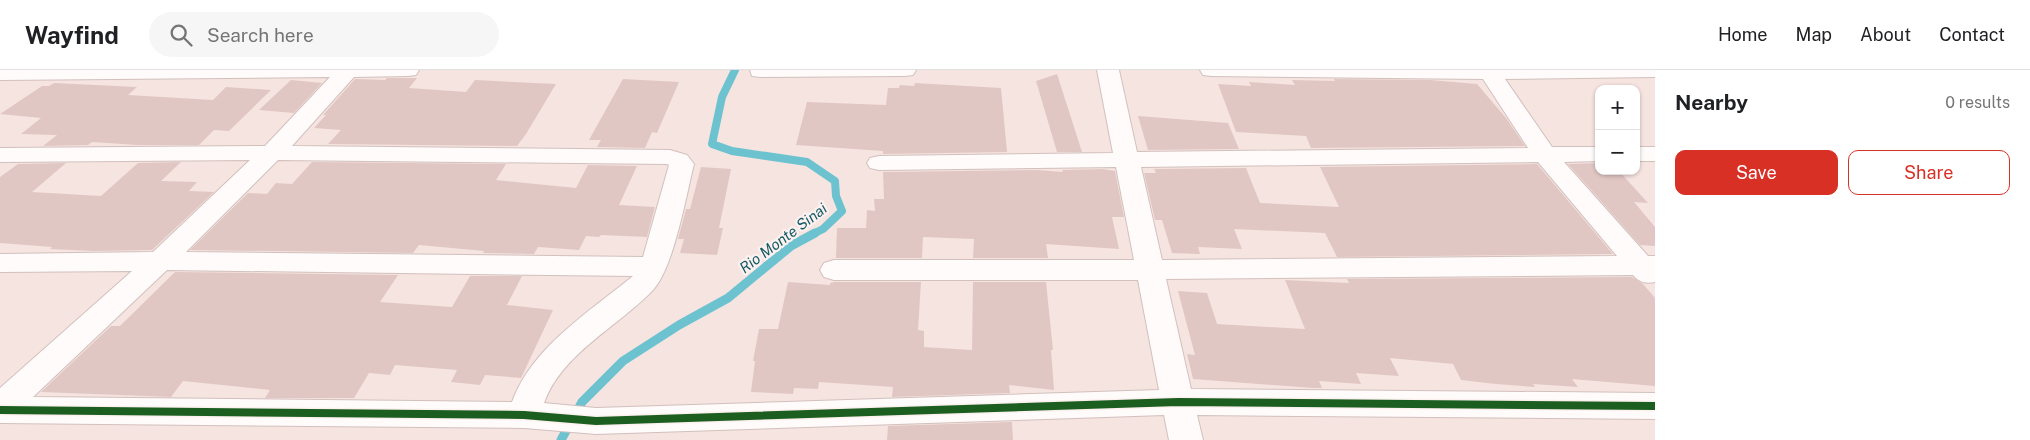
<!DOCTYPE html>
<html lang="en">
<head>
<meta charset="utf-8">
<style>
  :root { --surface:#fff; --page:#f6f6f6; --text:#202124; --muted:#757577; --line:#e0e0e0; --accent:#d93025 }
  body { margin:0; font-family:"Public Sans",sans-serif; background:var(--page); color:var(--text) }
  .controls { position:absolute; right:15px; top:15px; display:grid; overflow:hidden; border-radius:10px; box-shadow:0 1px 4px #0004 }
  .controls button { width:45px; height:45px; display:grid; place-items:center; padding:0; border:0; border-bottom:1px solid var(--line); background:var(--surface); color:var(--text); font:25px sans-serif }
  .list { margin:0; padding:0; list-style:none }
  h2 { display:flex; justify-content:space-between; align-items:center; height:65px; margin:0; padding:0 20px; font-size:21px }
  h2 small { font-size:16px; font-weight:400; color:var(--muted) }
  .actions { display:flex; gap:10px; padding:15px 20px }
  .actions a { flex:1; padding:11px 0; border:1px solid var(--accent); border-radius:10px; text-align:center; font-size:18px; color:var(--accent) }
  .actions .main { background:var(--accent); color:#fff }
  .icon { flex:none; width:28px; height:28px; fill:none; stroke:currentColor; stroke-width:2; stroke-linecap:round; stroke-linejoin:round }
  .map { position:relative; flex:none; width:1655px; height:370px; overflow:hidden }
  header { display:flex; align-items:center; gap:30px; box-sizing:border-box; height:70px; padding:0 25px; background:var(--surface); border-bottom:1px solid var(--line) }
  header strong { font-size:24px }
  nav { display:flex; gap:28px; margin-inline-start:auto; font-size:18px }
  .search { width:350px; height:45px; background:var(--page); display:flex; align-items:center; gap:12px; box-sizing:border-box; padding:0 18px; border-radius:28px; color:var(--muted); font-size:19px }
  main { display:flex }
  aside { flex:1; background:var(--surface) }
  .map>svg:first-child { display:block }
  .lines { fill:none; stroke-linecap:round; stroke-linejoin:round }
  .stream-far1 { stroke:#6cc3cf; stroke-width:8 }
  .stream { stroke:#6cc3cf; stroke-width:9 }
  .building { fill:#e1c7c4 }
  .minor-casing { stroke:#d2c0bd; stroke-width:2 }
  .minor { fill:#fefbfa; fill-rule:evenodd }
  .cycleway-casing { stroke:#fcf1ef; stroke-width:11 }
  .cycleway { stroke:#1b5e20; stroke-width:8 }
  .labels { text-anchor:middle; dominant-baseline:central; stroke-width:4.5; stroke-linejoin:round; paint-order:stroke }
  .water-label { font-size:15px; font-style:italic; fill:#145b65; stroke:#fcf1ef }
</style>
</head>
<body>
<header>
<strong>Wayfind</strong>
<div class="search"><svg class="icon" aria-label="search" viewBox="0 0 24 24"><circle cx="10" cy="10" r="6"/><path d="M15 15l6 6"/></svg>Search here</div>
<nav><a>Home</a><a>Map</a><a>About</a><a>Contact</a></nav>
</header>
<main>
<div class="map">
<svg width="1655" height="370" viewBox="0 0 1655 370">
  <rect width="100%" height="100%" fill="#f6e4e1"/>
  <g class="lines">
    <polyline class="stream-far1" points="735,0 722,27 712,74 732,81 807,92 835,111 836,126 842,141 823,159 813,164"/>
    <polyline class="stream" points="561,370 582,332 623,291 679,255 728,228 791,176 815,163"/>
  </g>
  <g class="building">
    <polygon points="1057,4 1082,82 1057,82 1036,11"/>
    <polygon points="387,8 417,8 409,18 466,22 475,10 556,14 526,64 517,76 328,74 341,60 314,58 326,45 323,45 355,9 385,10"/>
    <polygon points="623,9 679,12 657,63 652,62 645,78 597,77 601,70 589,70"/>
    <polygon points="1334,9 1430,10 1477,14 1506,48 1525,76 1311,78 1306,66 1236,62 1218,14 1251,16 1249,12 1295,15 1292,10 1335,11"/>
    <polygon points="291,10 322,13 294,43 259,40"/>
    <polygon points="54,13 137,17 128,25 213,30 226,17 271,20 229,61 214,60 199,75 137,75 92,72 88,75 43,76 57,65 21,64 41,48 0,44 42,16 49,16"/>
    <polygon points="915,13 1001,18 1007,82 883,84 883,81 796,75 807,32 886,35 888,18 899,18 900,15 914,16"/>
    <polygon points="1138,46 1228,53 1239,79 1148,80"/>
    <polygon points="181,92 161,111 197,112 189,121 214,122 152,180 93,181 50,179 52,177 0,173 0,107 18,94 66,93 32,122 101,126 138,93"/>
    <polygon points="312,92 506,94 496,110 576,118 588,95 637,96 619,135 655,137 647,167 601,165 599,167 586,166 579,180 538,177 534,184 483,183 484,181 419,175 413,183 190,180 248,123 267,124 276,113 292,114"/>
    <polygon points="1599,93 1599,101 1619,101 1648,133 1634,132 1655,157 1655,176 1640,175 1568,94"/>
    <polygon points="1537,94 1613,184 1337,187 1325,163 1234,159 1242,179 1198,177 1200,184 1172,183 1162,150 1155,150 1144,103 1156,103 1154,99 1246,98 1260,133 1339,137 1320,97"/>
    <polygon points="701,97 731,99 719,158 723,158 717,185 680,183 684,169 678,169 686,139 690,139"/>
    <polygon points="1103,99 1115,101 1124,147 1112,147 1119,179 1046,174 1048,188 973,188 974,169 923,167 922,188 836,188 837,158 866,158 867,140 875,141 874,129 884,129 883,102 1038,100 1063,102 1062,100"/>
    <polygon points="175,202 398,205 380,232 452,237 470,206 522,206 507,235 553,240 521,308 485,305 480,315 451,312 457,300 395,295 390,305 369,303 354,328 265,328 270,320 183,311 171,327 41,322 111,256 120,256"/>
    <polygon points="1632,207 1643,214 1655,228 1655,316 1572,309 1578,317 1533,314 1535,317 1496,314 1461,310 1453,294 1390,288 1399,306 1356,303 1361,314 1319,311 1322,318 1313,318 1193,309 1187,284 1195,285 1178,221 1207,223 1217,254 1305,259 1285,210 1349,213 1347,209"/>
    <polygon points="788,212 830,215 830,213 835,212 921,212 918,260 924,261 924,277 972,280 973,212 1046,212 1053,280 1051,280 1054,320 1009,315 1010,323 892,327 893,317 819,312 818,319 794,318 793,324 751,322 755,291 753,291 759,259 778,259"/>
    <polygon points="1012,352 1013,370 887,370 888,356"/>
  </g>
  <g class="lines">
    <defs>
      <g id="minor">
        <path d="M0,0H419L416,5L408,6L354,7L292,76L670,80L687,85L694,94C686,126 674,197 653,220C619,256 561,284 544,333L596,338L1159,320L1138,210H834L824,207L820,200L824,193L834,190H1134L1116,97L879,100L870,98L867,93L870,88L879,86L1113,83L1097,0H1119L1137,82L1528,78L1483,9L1211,6L1203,5L1200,0H1655V7L1505,9L1552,77H1599V91L1564,92L1648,186H1655V212C1645,214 1639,212 1633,205L1166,209L1191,319L1655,323V349L1197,345L1203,370H1169L1164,345L596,364L524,358L0,353V318L132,201L0,202V184L153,182L250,90L0,92V78L265,76L330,7L0,10ZM278,90L667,94L669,95L643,187L186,182ZM1538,92L1617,186L1162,190L1141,97ZM167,200L633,206C589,242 532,277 512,332L33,327Z"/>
        <polygon points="750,0 916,0 913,5 905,6 760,7 752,6"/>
        <rect x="1636" y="77" width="19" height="14"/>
      </g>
    </defs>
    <use href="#minor" class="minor-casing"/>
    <use href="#minor" class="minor"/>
    <defs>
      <polyline id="cycleway" points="0,340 524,345 596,351 1178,332 1655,336"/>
    </defs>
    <use href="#cycleway" class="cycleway-casing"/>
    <use href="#cycleway" class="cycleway"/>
  </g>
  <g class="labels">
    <g class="water-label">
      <text transform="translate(783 168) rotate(-37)">Rio Monte Sinai</text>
    </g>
  </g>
</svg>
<div class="controls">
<button>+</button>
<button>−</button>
</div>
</div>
<aside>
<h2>Nearby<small>0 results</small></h2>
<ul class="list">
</ul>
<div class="actions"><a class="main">Save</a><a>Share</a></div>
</aside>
</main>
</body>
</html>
